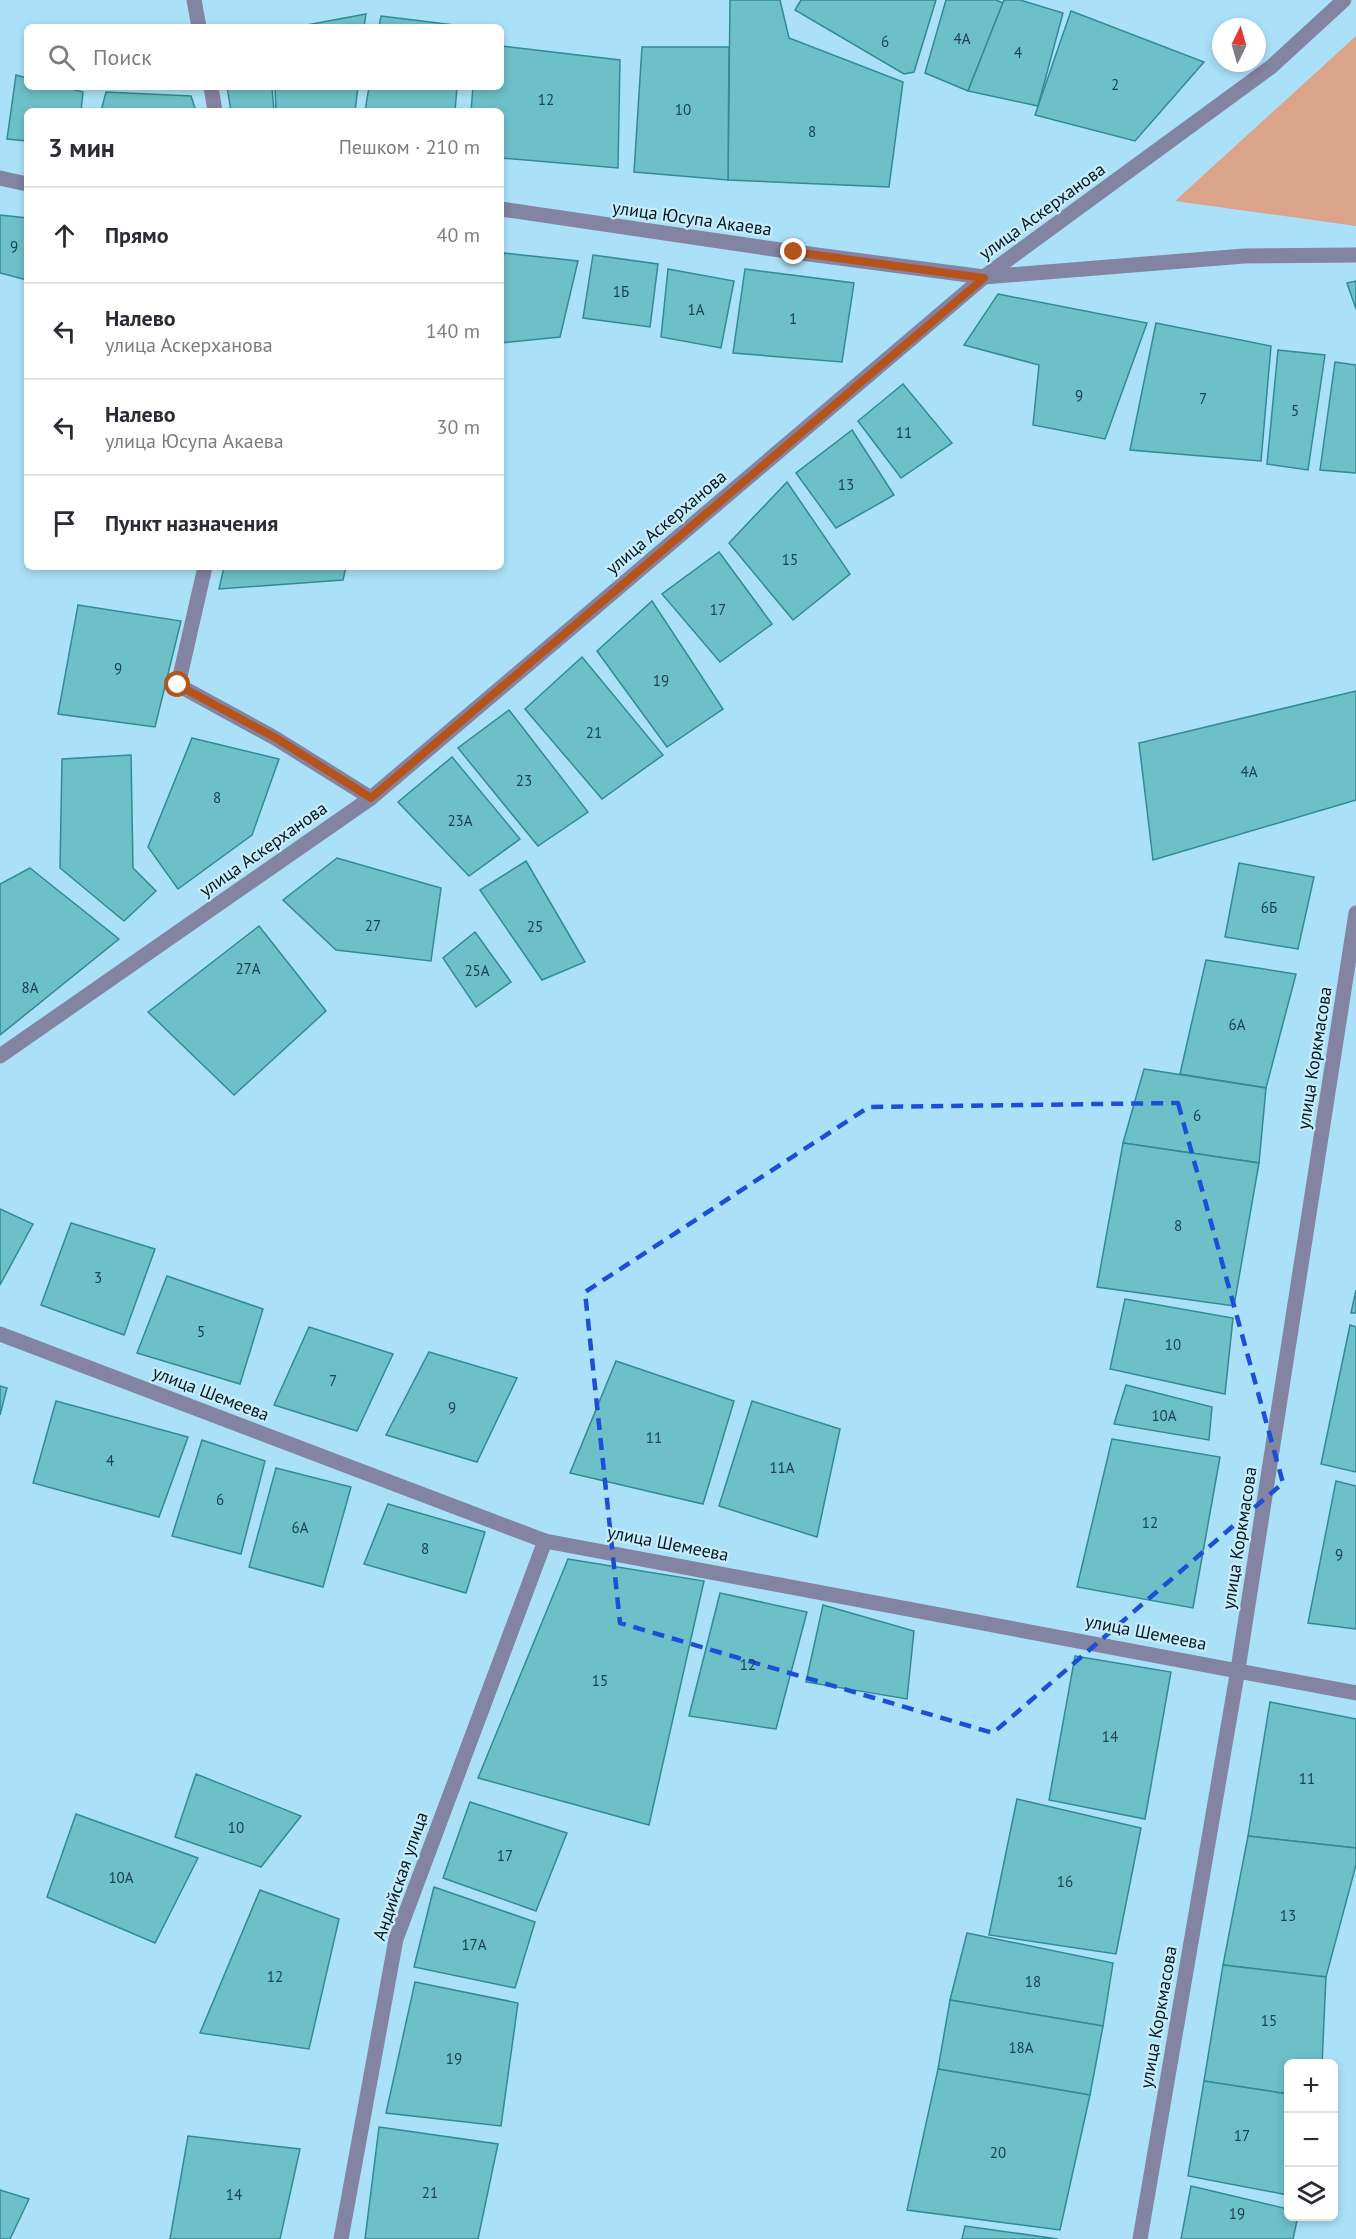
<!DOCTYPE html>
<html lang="ru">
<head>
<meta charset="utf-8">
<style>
  :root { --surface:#fff; --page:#f2f2f3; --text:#2b2b33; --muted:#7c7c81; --line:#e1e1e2 }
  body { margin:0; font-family:"PT Sans",sans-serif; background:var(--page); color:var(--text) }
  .controls { position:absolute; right:18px; bottom:18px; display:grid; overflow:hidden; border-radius:9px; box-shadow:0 3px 9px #0003 }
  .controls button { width:54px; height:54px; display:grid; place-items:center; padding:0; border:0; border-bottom:2px solid var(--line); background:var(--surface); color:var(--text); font:30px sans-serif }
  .compass { position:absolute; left:1212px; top:18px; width:54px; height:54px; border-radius:50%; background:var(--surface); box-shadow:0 3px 9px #0003; rotate:5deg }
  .stop { position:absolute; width:18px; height:18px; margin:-14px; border:4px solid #b6531b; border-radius:50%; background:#fff }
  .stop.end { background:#b6531b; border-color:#fff; box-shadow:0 2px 6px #0008 }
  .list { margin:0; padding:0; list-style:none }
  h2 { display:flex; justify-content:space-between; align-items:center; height:78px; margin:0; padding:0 24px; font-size:26px }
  h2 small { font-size:20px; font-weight:400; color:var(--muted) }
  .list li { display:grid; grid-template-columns:39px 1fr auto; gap:18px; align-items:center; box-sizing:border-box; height:96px; padding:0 24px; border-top:2px solid var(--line) }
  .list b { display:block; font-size:22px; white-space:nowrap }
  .list p { margin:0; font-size:20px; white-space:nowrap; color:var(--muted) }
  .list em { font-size:20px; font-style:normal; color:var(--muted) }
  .icon { flex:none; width:33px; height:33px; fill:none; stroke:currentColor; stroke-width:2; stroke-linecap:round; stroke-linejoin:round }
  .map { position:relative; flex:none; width:1356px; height:2239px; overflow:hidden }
  .search { position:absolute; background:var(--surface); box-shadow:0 3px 9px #0003; left:24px; top:24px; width:480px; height:66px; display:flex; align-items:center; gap:15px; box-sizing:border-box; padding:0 21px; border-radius:9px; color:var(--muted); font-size:22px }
  .panel { position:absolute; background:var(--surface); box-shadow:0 3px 9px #0003; left:24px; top:108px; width:480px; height:462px; border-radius:9px }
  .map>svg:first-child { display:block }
  .green { fill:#daa38a }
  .building { fill:#6dbfc8; stroke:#308b95; stroke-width:1.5 }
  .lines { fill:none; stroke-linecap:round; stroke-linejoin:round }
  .minor { stroke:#8383a2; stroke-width:15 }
  .route { stroke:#b6531b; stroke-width:8 }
  .marked { fill:none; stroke:#1d4ed8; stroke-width:4.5; stroke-dasharray:12 8; stroke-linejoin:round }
  .labels { text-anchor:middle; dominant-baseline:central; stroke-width:4.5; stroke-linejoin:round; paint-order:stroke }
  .number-label { font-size:15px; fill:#1b424c }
  .street-label { font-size:18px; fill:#001822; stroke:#c8ecfb }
</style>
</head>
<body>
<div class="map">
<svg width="1356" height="2239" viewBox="0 0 1356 2239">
  <rect width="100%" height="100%" fill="#abe1f8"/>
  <polygon class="green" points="1356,36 1356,226 1175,201"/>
  <g class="building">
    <polygon points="730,0 780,0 789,38 903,82 889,187 728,180"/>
    <polygon points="801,0 936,0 914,72 904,74 795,10"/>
    <polygon points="946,0 996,0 1003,3 968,91 925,73"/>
    <polygon points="1004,0 1020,0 1063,13 1038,106 968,91"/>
    <polygon points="1071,11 1204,62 1135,141 1035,115"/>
    <polygon points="366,14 364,27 296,27"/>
    <polygon points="381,16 462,26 462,27 379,27"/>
    <polygon points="501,46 620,60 618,168 501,158 501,111 471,111 473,87 501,87"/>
    <polygon points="642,47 729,47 728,180 634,172"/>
    <polygon points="16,75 27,78 27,87 62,87 83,92 81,111 27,111 27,141 7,139"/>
    <polygon points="227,87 272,87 274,111 231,111"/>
    <polygon points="275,87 358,87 355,111 276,111"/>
    <polygon points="369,87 457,87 455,111 365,111"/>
    <polygon points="106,92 191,96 196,111 101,111"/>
    <polygon points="0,215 27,218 27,280 0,273"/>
    <polygon points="504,253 578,261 560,337 501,343 501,267"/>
    <polygon points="593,255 658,264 650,327 583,318"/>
    <polygon points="668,269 734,281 721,348 661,337"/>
    <polygon points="745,269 854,283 842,362 733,353"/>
    <polygon points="1356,281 1356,309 1347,283"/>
    <polygon points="998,294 1147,323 1105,439 1033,425 1039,365 964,345"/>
    <polygon points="1156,323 1271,346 1261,461 1130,450"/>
    <polygon points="1278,350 1325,355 1308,470 1267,464"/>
    <polygon points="1335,362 1356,365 1356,473 1320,470"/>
    <polygon points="903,384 952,443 901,478 858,421"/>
    <polygon points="852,430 894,495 836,528 796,473"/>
    <polygon points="787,482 850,574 793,620 729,543"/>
    <polygon points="719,552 772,624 720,662 662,594"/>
    <polygon points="224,567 346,567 343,580 219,589"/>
    <polygon points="652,601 723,709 667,747 597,651"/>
    <polygon points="78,605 181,621 155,727 58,714"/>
    <polygon points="582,657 663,755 602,799 525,709"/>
    <polygon points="1356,691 1356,800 1153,860 1139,743"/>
    <polygon points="509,710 588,812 538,846 458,748"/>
    <polygon points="192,738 279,759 252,835 178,889 148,847"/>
    <polygon points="131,755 133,868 156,891 124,921 60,868 62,759"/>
    <polygon points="452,757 520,839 469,876 398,802"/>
    <polygon points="337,858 441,888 431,961 336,950 283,900"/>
    <polygon points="526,861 585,962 542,980 480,890"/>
    <polygon points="1239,863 1314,877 1298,949 1225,937"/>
    <polygon points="30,868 119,939 0,1035 0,884"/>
    <polygon points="259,926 326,1011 234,1095 148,1012"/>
    <polygon points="475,932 511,982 476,1007 443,958"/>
    <polygon points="1206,960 1296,974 1266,1088 1180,1074"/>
    <polygon points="1144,1069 1266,1088 1259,1163 1123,1143"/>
    <polygon points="1123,1143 1259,1163 1234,1306 1097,1287"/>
    <polygon points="0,1209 33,1224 0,1285"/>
    <polygon points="71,1223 155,1249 124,1335 41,1305"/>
    <polygon points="167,1276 263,1309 240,1384 137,1353"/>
    <polygon points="1356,1290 1356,1313 1351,1313"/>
    <polygon points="1125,1299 1233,1318 1225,1394 1110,1369"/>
    <polygon points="1350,1325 1356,1327 1356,1472 1321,1464"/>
    <polygon points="309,1327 393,1354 357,1431 274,1405"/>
    <polygon points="429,1352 517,1378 477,1462 386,1435"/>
    <polygon points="616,1361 734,1401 703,1504 570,1473"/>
    <polygon points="1126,1385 1212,1407 1209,1440 1114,1424"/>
    <polygon points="0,1386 7,1388 0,1415"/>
    <polygon points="56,1401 188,1437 159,1517 33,1483"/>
    <polygon points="752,1401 840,1429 817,1537 719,1506"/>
    <polygon points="1112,1439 1220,1457 1193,1608 1077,1587"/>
    <polygon points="202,1440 265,1461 241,1554 172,1536"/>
    <polygon points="276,1468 351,1487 323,1587 249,1567"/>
    <polygon points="1336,1481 1356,1486 1356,1629 1308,1623"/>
    <polygon points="388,1504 485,1532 466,1593 364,1564"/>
    <polygon points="568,1559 704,1581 649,1825 478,1778"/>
    <polygon points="720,1593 807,1612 776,1729 689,1716"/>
    <polygon points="823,1605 914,1631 907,1699 806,1682"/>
    <polygon points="1075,1656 1171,1672 1145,1819 1049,1800"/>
    <polygon points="1270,1702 1356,1719 1356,1848 1248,1836"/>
    <polygon points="196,1774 301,1816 261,1867 175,1837"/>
    <polygon points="1017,1799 1141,1828 1116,1954 989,1935"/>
    <polygon points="470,1802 567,1833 536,1911 443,1878"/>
    <polygon points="76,1814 198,1858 155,1943 47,1897"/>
    <polygon points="1248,1836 1356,1848 1356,1865 1326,1977 1223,1965"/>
    <polygon points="434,1887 535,1922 515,1988 414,1967"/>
    <polygon points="260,1890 339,1919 309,2049 200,2033"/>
    <polygon points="967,1933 1113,1963 1103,2026 950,2000"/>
    <polygon points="1223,1965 1326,1977 1322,2064 1288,2064 1288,2094 1204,2081"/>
    <polygon points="415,1982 518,2003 501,2126 386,2113"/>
    <polygon points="950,2000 1103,2026 1090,2095 938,2069"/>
    <polygon points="938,2069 1090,2095 1060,2230 907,2210"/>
    <polygon points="1204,2081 1288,2094 1288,2195 1188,2176"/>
    <polygon points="379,2127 498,2144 478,2239 365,2239"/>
    <polygon points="188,2136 300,2149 280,2239 170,2239"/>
    <polygon points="1191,2186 1288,2209 1288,2216 1298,2216 1293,2239 1181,2239"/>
    <polygon points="0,2190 29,2199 10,2239 0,2239"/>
    <polygon points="965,2226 1058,2239 962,2239"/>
  </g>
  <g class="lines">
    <g class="minor">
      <polyline points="194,0 199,27"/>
      <polyline points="211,87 215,111"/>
      <polyline points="0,178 27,184"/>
      <polyline points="501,209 794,252 984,277 1244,256 1356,255"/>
      <polyline points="205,567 178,685 275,738 371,798"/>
      <polyline points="0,1056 371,798 984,277 1271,67 1344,0"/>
      <polyline points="0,1334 545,1541 1356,1693"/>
      <polyline points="341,2239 396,1939 545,1541"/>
      <polyline points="1140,2239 1238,1669 1356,913"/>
    </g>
  </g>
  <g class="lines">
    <polyline class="route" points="178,685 276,738 371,798 984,278 794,252"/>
  </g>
  <path class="marked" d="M1178,1103L1283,1483L993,1733L620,1623L585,1292L869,1107Z"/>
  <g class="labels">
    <g class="number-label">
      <text x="962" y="38">4А</text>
      <text x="885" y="41">6</text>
      <text x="1018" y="52">4</text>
      <text x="1115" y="84">2</text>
      <text x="546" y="99">12</text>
      <text x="683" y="109">10</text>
      <text x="812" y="131">8</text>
      <text x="14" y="246">9</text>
      <text x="621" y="291">1Б</text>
      <text x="696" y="309">1А</text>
      <text x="793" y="318">1</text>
      <text x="1079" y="395">9</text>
      <text x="1203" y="398">7</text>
      <text x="1295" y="410">5</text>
      <text x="904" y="432">11</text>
      <text x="846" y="484">13</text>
      <text x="790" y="559">15</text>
      <text x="718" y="609">17</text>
      <text x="118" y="668">9</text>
      <text x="661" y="680">19</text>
      <text x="594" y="732">21</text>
      <text x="1249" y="771">4А</text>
      <text x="524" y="780">23</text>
      <text x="217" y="797">8</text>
      <text x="460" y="820">23А</text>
      <text x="1269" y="907">6Б</text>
      <text x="373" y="925">27</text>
      <text x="535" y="926">25</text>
      <text x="248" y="968">27А</text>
      <text x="477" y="970">25А</text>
      <text x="30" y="987">8А</text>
      <text x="1237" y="1024">6А</text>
      <text x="1197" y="1115">6</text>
      <text x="1178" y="1225">8</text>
      <text x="98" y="1277">3</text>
      <text x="201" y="1331">5</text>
      <text x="1173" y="1344">10</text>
      <text x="333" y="1380">7</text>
      <text x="452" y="1407">9</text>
      <text x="1164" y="1415">10А</text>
      <text x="654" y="1437">11</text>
      <text x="110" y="1460">4</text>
      <text x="782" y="1467">11А</text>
      <text x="220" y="1499">6</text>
      <text x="1150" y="1522">12</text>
      <text x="300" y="1527">6А</text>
      <text x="425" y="1548">8</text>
      <text x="1339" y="1554">9</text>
      <text x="748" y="1664">12</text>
      <text x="600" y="1680">15</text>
      <text x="1110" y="1736">14</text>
      <text x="1307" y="1778">11</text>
      <text x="236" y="1827">10</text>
      <text x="505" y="1855">17</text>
      <text x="121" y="1877">10А</text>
      <text x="1065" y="1881">16</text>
      <text x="1288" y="1915">13</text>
      <text x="474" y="1944">17А</text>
      <text x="275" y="1976">12</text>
      <text x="1033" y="1981">18</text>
      <text x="1269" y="2020">15</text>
      <text x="1021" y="2047">18А</text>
      <text x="454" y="2058">19</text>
      <text x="1242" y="2135">17</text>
      <text x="998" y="2152">20</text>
      <text x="430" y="2192">21</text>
      <text x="234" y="2194">14</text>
      <text x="1237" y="2213">19</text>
    </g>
    <g class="street-label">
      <text transform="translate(1042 211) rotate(-36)">улица Аскерханова</text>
      <text transform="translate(692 218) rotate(8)">улица Юсупа Акаева</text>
      <text transform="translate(666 522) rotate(-40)">улица Аскерханова</text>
      <text transform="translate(263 849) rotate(-35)">улица Аскерханова</text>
      <text transform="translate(1314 1058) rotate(-81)">улица Коркмасова</text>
      <text transform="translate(211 1393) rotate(21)">улица Шемеева</text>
      <text transform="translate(1239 1538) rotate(-81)">улица Коркмасова</text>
      <text transform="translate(668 1543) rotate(11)">улица Шемеева</text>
      <text transform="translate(1146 1632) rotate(11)">улица Шемеева</text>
      <text transform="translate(400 1876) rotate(-71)">Андийская улица</text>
      <text transform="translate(1158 2017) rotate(-80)">улица Коркмасова</text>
    </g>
  </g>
</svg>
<div class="controls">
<button>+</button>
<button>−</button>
<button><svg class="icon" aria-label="layers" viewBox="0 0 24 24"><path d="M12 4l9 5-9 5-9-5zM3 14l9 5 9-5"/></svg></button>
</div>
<svg class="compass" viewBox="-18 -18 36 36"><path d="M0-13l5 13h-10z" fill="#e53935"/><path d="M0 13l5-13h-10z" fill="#7c7c81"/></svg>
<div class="stop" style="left:178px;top:685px"></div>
<div class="stop end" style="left:794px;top:252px"></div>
<div class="search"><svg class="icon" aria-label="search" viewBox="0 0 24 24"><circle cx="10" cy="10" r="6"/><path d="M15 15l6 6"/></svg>Поиск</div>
<section class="panel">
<h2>3 мин<small>Пешком · 210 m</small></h2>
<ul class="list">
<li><svg class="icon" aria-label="ahead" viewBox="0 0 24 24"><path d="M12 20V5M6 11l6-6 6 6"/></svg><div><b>Прямо</b></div><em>40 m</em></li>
<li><svg class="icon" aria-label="left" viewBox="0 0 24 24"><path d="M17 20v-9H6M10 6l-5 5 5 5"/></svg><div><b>Налево</b><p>улица Аскерханова</p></div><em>140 m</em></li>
<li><svg class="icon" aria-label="left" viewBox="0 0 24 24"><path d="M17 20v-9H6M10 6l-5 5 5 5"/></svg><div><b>Налево</b><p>улица Юсупа Акаева</p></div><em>30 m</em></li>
<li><svg class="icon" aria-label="arrive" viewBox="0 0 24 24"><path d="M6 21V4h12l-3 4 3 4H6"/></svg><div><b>Пункт назначения</b></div></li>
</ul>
</section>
</div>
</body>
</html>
